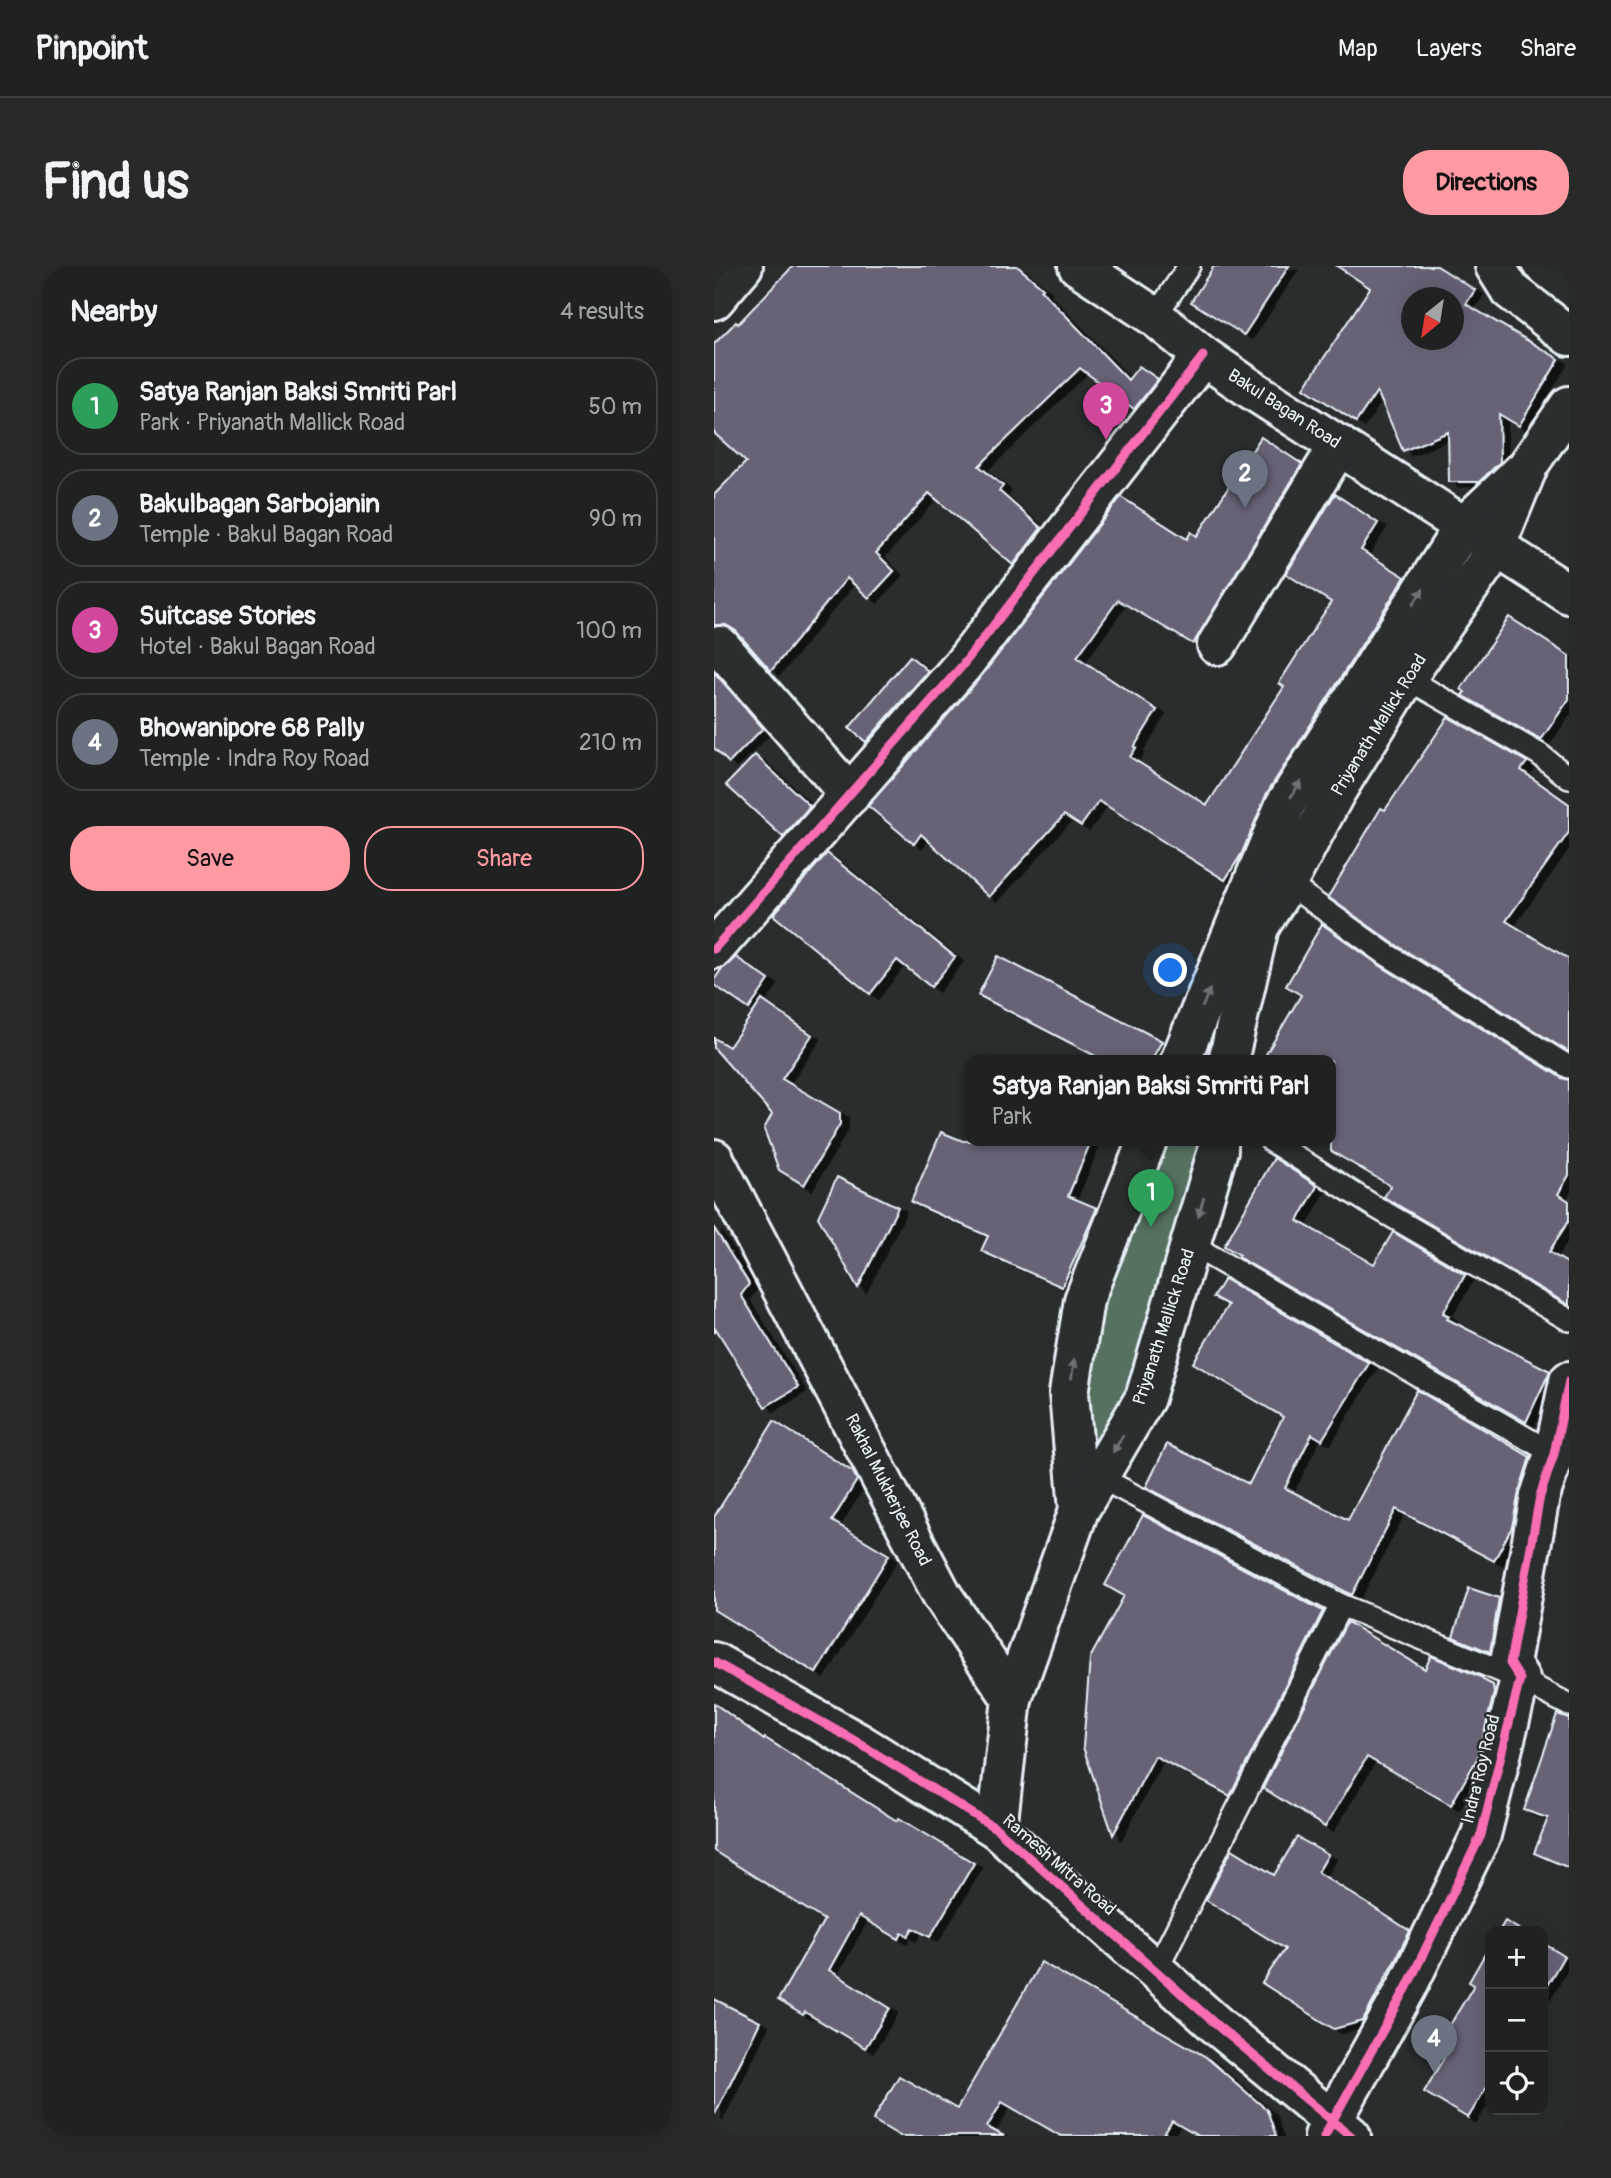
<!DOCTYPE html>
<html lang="en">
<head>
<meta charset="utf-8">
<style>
  :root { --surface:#202222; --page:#282a2a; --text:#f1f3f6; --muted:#a2a4a5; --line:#3d3f40; --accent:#ff9aa2 }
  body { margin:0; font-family:Pangolin,sans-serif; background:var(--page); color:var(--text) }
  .controls { position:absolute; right:21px; bottom:21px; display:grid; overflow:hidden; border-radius:14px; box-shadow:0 7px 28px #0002 }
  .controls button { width:63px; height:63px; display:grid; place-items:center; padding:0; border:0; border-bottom:2px solid var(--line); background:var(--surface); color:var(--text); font:35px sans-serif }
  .compass { position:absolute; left:687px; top:21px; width:63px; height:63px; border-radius:50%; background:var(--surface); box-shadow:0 7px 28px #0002; rotate:210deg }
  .you { position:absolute; left:457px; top:705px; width:24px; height:24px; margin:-18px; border:5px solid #fff; border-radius:50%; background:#1a73e8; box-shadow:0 0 0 10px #1a73e833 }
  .badge { display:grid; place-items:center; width:46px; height:46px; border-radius:50%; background:var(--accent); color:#fff; font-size:23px; font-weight:700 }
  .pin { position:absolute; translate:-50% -58px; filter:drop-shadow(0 2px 4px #0008) }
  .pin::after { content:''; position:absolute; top:37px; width:24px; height:21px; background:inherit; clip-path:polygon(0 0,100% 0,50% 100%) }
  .popup { position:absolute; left:251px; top:789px; width:371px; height:91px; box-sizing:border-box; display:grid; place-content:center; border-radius:14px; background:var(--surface); filter:drop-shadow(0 2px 5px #0005); font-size:23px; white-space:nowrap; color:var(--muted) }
  .popup b { font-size:26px; color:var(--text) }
  .popup::after { content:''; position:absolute; left:50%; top:100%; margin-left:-14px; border:14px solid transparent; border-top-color:var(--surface) }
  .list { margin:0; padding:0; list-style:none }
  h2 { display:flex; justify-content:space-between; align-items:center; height:91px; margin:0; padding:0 28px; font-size:30px }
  h2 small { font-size:23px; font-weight:400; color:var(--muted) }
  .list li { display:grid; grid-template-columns:46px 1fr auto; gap:21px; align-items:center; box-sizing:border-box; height:98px; margin:0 14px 14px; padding:0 14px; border:2px solid var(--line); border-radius:28px }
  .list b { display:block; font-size:26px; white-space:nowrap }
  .list p { margin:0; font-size:23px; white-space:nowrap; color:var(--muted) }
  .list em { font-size:23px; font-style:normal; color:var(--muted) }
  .actions { display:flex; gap:14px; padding:21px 28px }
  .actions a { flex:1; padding:16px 0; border:2px solid var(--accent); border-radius:28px; text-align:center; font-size:24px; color:var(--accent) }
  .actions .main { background:var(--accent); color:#111 }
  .icon { flex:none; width:38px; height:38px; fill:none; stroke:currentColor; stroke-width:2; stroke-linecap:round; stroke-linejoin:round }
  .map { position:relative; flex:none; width:855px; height:1870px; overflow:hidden; border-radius:28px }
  header { display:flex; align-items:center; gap:42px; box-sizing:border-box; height:98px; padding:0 35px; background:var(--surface); border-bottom:2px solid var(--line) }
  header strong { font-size:33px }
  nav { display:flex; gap:38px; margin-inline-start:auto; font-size:24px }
  .intro { display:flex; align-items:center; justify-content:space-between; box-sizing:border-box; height:168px; padding:0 42px }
  h1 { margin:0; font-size:49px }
  .button { padding:18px 32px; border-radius:28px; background:var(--accent); color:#111; font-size:24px; font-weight:700 }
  main { display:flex; gap:42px; padding:0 42px }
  aside { flex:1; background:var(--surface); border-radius:28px; box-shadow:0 7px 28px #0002 }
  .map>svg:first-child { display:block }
  .green { fill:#567160; stroke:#9fb1ac; stroke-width:2 }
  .building { fill:#676274; stroke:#e8f1f8; stroke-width:2; fill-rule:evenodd; filter:url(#shadow) }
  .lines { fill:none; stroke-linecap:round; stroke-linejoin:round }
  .lane-casing { stroke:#e8f1f8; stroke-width:26 }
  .street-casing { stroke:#e8f1f8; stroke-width:44 }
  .lane { stroke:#2a2d2e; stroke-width:21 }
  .street { stroke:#2a2d2e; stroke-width:38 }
  .cycleway-casing { stroke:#2a2d2e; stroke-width:13 }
  .cycleway { stroke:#f96db3; stroke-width:9 }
  .oneway { fill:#6c7275 }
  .labels { text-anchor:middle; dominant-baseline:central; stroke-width:5; stroke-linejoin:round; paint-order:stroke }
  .street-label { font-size:18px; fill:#e8f1f8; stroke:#2a2d2e }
</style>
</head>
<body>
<header>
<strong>Pinpoint</strong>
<nav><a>Map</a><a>Layers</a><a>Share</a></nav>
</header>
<div class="intro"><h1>Find us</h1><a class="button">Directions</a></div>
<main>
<aside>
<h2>Nearby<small>4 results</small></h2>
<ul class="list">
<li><span class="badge" style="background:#2e9e5b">1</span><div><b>Satya Ranjan Baksi Smriti Parl</b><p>Park · Priyanath Mallick Road</p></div><em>50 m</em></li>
<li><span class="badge" style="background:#6b7280">2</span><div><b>Bakulbagan Sarbojanin</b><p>Temple · Bakul Bagan Road</p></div><em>90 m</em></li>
<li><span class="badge" style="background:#d1479c">3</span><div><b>Suitcase Stories</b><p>Hotel · Bakul Bagan Road</p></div><em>100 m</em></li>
<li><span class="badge" style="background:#6b7280">4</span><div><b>Bhowanipore 68 Pally</b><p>Temple · Indra Roy Road</p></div><em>210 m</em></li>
</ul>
<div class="actions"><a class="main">Save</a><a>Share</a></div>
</aside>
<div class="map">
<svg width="855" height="1870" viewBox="0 0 855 1870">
  <defs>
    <filter id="shadow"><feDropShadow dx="8" dy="4.5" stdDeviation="0" flood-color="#0009"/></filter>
  </defs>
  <rect width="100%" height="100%" fill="#2a2d2e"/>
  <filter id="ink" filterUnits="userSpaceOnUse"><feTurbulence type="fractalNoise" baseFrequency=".0143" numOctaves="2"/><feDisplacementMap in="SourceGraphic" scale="14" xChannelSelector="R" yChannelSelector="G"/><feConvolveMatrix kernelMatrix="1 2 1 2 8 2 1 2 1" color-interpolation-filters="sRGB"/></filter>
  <g filter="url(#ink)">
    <polygon class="green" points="435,875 496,875 422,1128 377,1206 358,1127"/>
    <g class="building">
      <polygon points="79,0 303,0 329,22 327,24 414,114 425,100 444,113 420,143 366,102 265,200 289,220 285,225 327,262 299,299 215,227 162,287 180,305 155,332 133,312 57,405 22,365 12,359 0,359 0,229 32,196 0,167 0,78 22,56 24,58"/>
      <polygon points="500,0 575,0 530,69 477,36"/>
      <path d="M623,0H723L761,24L752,38L845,93L805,160L785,148L786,196L765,216H735L734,166L689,185L663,125L642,156L590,122L656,22ZM697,32H739V74H697Z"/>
      <polygon points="547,171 588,198 479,378 404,334 363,391 443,444 420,481 422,482 416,491 493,539 570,421 565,417 617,336 572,308 621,228 664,257 647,284 691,311 553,527 528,587 511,614 385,535 367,560 350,549 275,631 207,568 200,578 154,540 265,413 407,231 473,273 477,266 483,270"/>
      <polygon points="795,351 855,390 855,433 827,474 748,429 751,426 747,423"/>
      <polygon points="196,390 214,405 152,476 135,462"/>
      <polygon points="0,406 49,462 15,497 0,482"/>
      <polygon points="734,451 813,496 807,504 855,538 855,566 792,655 855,693 855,786 679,677 614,631 667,542 671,544"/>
      <polygon points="41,489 96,540 69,571 12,519"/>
      <polygon points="113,587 241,691 217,721 183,694 156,728 59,649"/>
      <polygon points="608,658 665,699 848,812 855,814 855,909 844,928 855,935 855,954 835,986 855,998 855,1039 670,931 677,920 617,885 617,795 548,795 587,729 572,720"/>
      <polygon points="284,690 448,775 437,795 391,795 264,729"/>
      <polygon points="22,691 55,714 35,743 0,719 0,714 7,704"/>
      <polygon points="48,734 98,769 68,813 126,847 126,858 90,919 65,904 50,863 58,848 0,782 0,772 15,781"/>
      <polygon points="227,866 249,875 377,875 354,930 383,942 348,1021 267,985 274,970 197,936"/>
      <polygon points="560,892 603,920 584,955 660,998 679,966 751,1009 729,1047 735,1050 733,1053 836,1105 812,1156 524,991 526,989 510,980"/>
      <polygon points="123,911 184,941 144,1022 104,951"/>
      <polygon points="0,962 35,1018 27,1029 84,1121 51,1141 2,1063 0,1067"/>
      <polygon points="510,1013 655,1097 608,1174 598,1168 571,1222 634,1254 703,1124 816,1191 805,1226 798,1261 780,1295 682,1243 638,1329 432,1221 453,1178 535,1218 569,1151 479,1097 514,1039 499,1031"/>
      <polygon points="60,1155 139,1206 143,1214 118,1255 175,1289 102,1407 0,1344 0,1251"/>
      <polygon points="429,1249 609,1345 516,1530 441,1490 399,1569 369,1481 376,1392 410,1330 391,1319"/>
      <polygon points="755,1322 785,1332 776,1386 739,1371"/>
      <polygon points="633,1356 711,1403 717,1390 769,1412 769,1414 779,1419 780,1427 764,1491 737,1539 653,1491 611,1561 549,1522"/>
      <polygon points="0,1437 50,1474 51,1472 183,1555 185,1552 260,1597 216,1671 199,1662 194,1670 188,1667 185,1673 145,1650 115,1704 176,1742 151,1782 91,1746 89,1749 64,1734 110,1654 0,1585"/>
      <polygon points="843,1448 855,1452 855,1602 820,1587 834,1552 810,1544"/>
      <polygon points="583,1571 614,1589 604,1606 696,1665 649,1755 620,1763 548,1717 571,1683 492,1634 518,1583 560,1609"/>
      <polygon points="791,1655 808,1665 785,1665"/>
      <polygon points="829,1677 850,1690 829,1726"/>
      <polygon points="776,1679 776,1815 754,1852 710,1826 731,1790 721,1784 760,1719 755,1716"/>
      <polygon points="327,1696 492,1791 553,1844 562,1870 484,1870 458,1855 449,1870 347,1870 288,1836 273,1861 290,1870 186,1870 159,1854 185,1810 243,1843"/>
      <polygon points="0,1733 46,1756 0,1850"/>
    </g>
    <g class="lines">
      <defs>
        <g id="lane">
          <polyline points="441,51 475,0"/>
          <polyline points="692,412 825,488 855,512"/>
          <polyline points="573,617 672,688 855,801"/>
          <polyline points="557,875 658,939 855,1054"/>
          <polyline points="476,978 840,1188"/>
          <polyline points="385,1211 627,1339 806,1413 855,1439"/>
          <polyline points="441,1706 627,1339"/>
        </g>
        <g id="street">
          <polyline points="364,0 441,51 489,90 540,125 855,328"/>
          <polyline points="781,0 796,24 855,70"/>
          <polyline points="0,34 29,0"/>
          <polyline points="503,379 625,179"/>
          <polyline points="6,380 136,529"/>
          <polyline points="0,683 248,400 489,90"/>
          <polyline points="466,795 571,539 750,260 806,207"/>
          <polyline points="514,795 545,661 573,617 621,527 692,412 770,300 782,279 815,198 855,140"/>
          <polyline points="0,893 228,1329 298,1433 283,1563"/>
          <polyline points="365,1244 355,1127 370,1034 433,875"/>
          <polyline points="0,1396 143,1476 283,1563 506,1762 637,1870"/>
          <polyline points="298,1433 365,1244 431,1132 504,884 504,875"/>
          <polyline points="610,1870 693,1721 767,1569 806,1413 796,1397 826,1230 840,1188 855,1115"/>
        </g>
      </defs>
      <use href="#lane" class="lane-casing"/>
      <use href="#street" class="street-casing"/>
      <use href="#lane" class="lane"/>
      <use href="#street" class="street"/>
      <defs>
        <g id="cycleway">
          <polyline points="0,683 248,400 489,90"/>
          <polyline points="0,1396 143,1476 283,1563 506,1762 637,1870"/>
          <polyline points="610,1870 693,1721 767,1569 806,1413 796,1397 826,1230 840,1188 855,1115"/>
        </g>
      </defs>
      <use href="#cycleway" class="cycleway-casing"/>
      <use href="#cycleway" class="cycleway"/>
    </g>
    <defs><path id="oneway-solid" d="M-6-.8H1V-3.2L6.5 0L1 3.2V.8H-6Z" transform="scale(1.75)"/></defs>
    <g class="oneway">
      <use href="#oneway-solid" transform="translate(704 331) rotate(-57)"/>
      <use href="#oneway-solid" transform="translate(582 523) rotate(-57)"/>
      <use href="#oneway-solid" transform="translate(492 732) rotate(-68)"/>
      <use href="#oneway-solid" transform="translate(487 941) rotate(107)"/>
      <use href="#oneway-solid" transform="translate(359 1103) rotate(-81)"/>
      <use href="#oneway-solid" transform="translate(404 1178) rotate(120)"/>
    </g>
  </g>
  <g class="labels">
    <g class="street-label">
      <text transform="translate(570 143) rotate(33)">Bakul Bagan Road</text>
      <text transform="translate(665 459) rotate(-58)">Priyanath Mallick Road</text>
      <text transform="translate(450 1061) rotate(-72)">Priyanath Mallick Road</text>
      <text transform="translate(174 1224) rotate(63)">Rakhal Mukherjee Road</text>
      <text transform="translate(767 1503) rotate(-76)">Indra Roy Road</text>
      <text transform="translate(345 1599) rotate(41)">Ramesh Mitra Road</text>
    </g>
  </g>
</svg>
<div class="controls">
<button>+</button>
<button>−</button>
<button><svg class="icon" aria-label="locate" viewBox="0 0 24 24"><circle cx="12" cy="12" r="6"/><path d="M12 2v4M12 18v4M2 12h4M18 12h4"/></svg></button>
</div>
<svg class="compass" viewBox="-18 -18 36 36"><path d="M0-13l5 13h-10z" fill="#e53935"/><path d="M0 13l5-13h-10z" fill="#a2a4a5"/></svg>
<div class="you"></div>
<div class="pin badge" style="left:437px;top:961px;background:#2e9e5b">1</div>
<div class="popup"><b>Satya Ranjan Baksi Smriti Parl</b>Park</div>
<div class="pin badge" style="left:531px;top:242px;background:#6b7280">2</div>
<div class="pin badge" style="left:392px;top:174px;background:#d1479c">3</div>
<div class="pin badge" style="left:720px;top:1807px;background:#6b7280">4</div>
</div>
</main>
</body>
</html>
